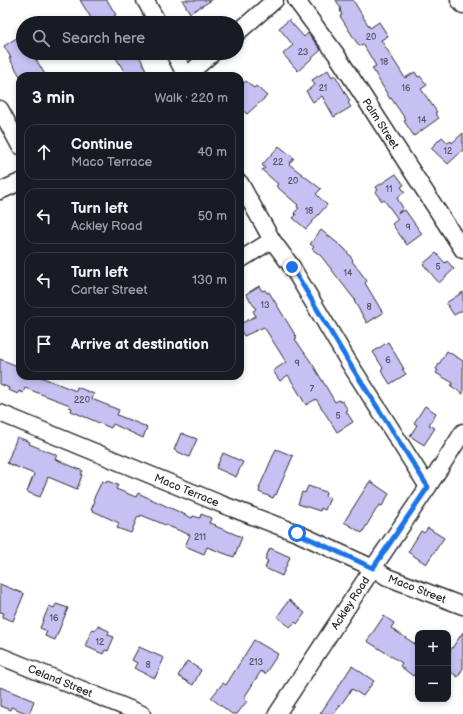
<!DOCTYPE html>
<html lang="en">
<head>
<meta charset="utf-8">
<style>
  :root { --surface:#171b24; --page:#20242c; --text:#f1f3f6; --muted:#9ea1a6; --line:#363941 }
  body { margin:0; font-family:"Balsamiq Sans",sans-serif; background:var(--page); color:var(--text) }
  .controls { position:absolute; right:12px; bottom:12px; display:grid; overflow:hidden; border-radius:8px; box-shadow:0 2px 6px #0003 }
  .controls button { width:36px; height:36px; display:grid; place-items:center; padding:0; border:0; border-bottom:1px solid var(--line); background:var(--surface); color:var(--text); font:20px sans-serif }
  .stop { position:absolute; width:12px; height:12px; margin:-9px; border:3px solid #1a73e8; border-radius:50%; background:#fff }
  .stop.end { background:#1a73e8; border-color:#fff; box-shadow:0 1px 4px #0008 }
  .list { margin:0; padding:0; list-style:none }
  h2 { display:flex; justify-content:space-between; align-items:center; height:52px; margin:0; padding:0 16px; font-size:17px }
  h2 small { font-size:13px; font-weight:400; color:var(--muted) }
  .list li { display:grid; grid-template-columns:26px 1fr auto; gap:12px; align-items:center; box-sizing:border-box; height:56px; margin:0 8px 8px; padding:0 8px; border:1px solid var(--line); border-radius:12px }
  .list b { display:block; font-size:15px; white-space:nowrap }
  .list p { margin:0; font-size:13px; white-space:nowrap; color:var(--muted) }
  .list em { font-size:13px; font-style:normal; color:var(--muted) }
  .icon { flex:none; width:22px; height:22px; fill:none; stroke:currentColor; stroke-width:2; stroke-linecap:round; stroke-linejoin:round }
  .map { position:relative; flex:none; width:463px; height:714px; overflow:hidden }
  .search { position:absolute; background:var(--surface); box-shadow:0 2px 6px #0003; left:16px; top:16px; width:228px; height:44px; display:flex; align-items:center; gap:10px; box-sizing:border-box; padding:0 14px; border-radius:22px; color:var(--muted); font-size:15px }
  .panel { position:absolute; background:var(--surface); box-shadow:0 2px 6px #0003; left:16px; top:72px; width:228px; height:308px; border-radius:12px }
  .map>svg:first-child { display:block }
  .building { fill:#c7c1f3; stroke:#2b2b2b }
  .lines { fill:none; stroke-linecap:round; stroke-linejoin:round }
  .minor-casing { stroke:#2b2b2b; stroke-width:19 }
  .minor { stroke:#fff; stroke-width:16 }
  .route { stroke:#1a73e8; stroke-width:5 }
  .labels { text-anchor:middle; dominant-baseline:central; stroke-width:3; stroke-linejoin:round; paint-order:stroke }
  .number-label { font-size:9px; fill:#52505d }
  .street-label { font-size:11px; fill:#2b2b2b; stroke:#fff }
</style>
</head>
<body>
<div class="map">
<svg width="463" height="714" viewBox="0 0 463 714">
  <rect width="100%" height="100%" fill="#fff"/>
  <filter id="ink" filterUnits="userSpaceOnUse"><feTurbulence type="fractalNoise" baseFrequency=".025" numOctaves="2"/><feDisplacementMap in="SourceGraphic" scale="8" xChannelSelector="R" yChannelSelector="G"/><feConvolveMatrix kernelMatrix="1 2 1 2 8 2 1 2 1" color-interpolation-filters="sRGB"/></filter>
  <g filter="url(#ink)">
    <g class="building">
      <polygon points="80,0 107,0 116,15 103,23 94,23"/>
      <polygon points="182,0 212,0 190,13"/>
      <polygon points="336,0 353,0 370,28 379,22 388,36 381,40 405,78 415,72 418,77 420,76 427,85 421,89 437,112 435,113 439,118 414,136 404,121 406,120 391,98 390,99 372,68 376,66 363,44 359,46 340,16 342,15 340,10 341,9"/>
      <polygon points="289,20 304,37 308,33 321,50 298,71 283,54 293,45 279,28"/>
      <polygon points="23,34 23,53 32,53 46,76 20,76 9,58 11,58 4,46"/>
      <polygon points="113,53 138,53 146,70 144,71 146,76 127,76"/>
      <polygon points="328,70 332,77 335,75 350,101 348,103 351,107 334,117 322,96 313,102 306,91 315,85 312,80"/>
      <polygon points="246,81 254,88 256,86 267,96 247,114 240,108 240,87"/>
      <polygon points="463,133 463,150 448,164 431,148 442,137 448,143 451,141 452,143"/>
      <polygon points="279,146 294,158 289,164 321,189 316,194 327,205 306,229 293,218 296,215 294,213 299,208 297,207 298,205 276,186 278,184 262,170 265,168 262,165"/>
      <polygon points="396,174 404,185 401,187 405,192 397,198 403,208 398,213 405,210 422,234 407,245 392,224 398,219 384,200 382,201 375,192 378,190 376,187"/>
      <polygon points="321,230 345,249 353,260 352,261 367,281 365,283 383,313 367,323 354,301 355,300 321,256 312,249 314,247 310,244"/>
      <polygon points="436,253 445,263 447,261 454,269 439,283 423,264"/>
      <polygon points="259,286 262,291 265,290 267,293 269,292 297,338 295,339 313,365 335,402 339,400 340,402 342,401 348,410 346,411 353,422 337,432 316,399 306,405 288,375 280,381 273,371 286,362 264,327 244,336 240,329 240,324 256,316 253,311 256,309 246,294"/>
      <polygon points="463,292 463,310 454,315 446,303"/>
      <polygon points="388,342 404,369 402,369 406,374 390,384 381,370 383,368 373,352"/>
      <polygon points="447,351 463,361 463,394 451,386 453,383 436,373 438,370 436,369"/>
      <polygon points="0,359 20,367 20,376 38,376 76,391 77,387 94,394 92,399 119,410 117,415 147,427 143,438 113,424 111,428 71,411 72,408 69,407 70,405 25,388 23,393 19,391 18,394 8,390 9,388 0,384"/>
      <polygon points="425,406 436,413 429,425 435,428 424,445 410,436 417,425 414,423"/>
      <polygon points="181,433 197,439 189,457 174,450"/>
      <polygon points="17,437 30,442 29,444 57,455 55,459 83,471 81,474 82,475 77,489 48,477 40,497 27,492 34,474 7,463"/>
      <polygon points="276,449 293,456 276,495 275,494 273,498 259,492 260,488 259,488"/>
      <polygon points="223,453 243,462 236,477 216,468"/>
      <polygon points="102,481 106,483 107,481 118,485 116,489 136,497 138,493 192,518 193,516 200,518 201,514 211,518 209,523 216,525 215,526 242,537 234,557 207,547 204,554 185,546 190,535 141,515 140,517 138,516 131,533 117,528 119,523 91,510 95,501 93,500"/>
      <polygon points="370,481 389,494 382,506 379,505 362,533 344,522"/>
      <polygon points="308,486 326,492 325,496 330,498 325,510 321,508 320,511 298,504 302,492 305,493"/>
      <polygon points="428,528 444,538 426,564 408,552 421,531 424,533"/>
      <polygon points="270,548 290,557 282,576 265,568 268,561 265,559"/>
      <polygon points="0,584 24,594 13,621 2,617 4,613 0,612"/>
      <polygon points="289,600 305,613 297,624 295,622 290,627 277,617"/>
      <polygon points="56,604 68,608 55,640 45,636 47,631 40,628 49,606 54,608"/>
      <polygon points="384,616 394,623 391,628 418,646 418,669 413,676 400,666 402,663 367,641"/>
      <polygon points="98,626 109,631 108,635 114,637 108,651 105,650 103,654 85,646 92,629 96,630"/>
      <polygon points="463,632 463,668 458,677 448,670 448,654"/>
      <polygon points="254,640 278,654 265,674 261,671 244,698 247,701 237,714 232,714 211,698 223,683 226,685"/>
      <polygon points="139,647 164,658 155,678 134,668 137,663 132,660"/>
      <polygon points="187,661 201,670 193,685 178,676"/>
      <polygon points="352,666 374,681 363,696 352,689 334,714 320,714"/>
      <polygon points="0,687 34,701 29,714 11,707 10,710 0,706"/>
    </g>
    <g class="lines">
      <defs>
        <g id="minor">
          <polyline points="145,0 158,23"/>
          <path id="s1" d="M296,0L336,54L463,250"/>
          <polyline points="459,0 463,5"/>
          <polyline points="237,33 275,0"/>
          <polyline points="174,53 186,76"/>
          <polyline points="186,76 213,53"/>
          <polyline points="0,109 20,146"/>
          <polyline points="240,183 272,240 292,267 348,361 428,487"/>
          <polyline points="0,191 20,182"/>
          <polyline points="240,260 272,240"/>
          <path id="s2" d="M0,413L221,504L297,533L373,568L387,577L463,606"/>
          <path id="s3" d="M0,656L142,714"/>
          <path id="s4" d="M277,714L373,568L428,487L463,432"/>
        </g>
      </defs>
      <use href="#minor" class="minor-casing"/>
      <use href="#minor" class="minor"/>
    </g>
  </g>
  <g class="lines" filter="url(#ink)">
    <polyline class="route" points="292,267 348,361 428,487 373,568 297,533"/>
  </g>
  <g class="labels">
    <g class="number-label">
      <text x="371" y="37">20</text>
      <text x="303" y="52">23</text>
      <text x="384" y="62">18</text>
      <text x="323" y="88">21</text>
      <text x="406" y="88">16</text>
      <text x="422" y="120">14</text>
      <text x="448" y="151">12</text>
      <text x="278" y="162">22</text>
      <text x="293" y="181">20</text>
      <text x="389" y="189">11</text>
      <text x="309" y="211">18</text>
      <text x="408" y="227">9</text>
      <text x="438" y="267">5</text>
      <text x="348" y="273">14</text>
      <text x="265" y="305">13</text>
      <text x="369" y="307">8</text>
      <text x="388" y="360">6</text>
      <text x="297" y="363">9</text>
      <text x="312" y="389">7</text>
      <text x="82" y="400">220</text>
      <text x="338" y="416">5</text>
      <text x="200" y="537">211</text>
      <text x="54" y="618">16</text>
      <text x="100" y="642">12</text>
      <text x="256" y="662">213</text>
      <text x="148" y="665">8</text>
    </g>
    <g class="street-label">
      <text stroke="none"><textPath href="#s1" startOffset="150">Palm Street</textPath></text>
      <text stroke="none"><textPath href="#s2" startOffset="202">Maco Terrace</textPath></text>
      <text stroke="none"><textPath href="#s2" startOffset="453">Maco Street</textPath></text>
      <text stroke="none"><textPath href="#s4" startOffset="133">Ackley Road</textPath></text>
      <text stroke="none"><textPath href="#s3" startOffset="65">Celand Street</textPath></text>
    </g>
  </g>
</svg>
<div class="controls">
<button>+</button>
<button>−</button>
</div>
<div class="stop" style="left:297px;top:533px"></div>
<div class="stop end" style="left:292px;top:267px"></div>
<div class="search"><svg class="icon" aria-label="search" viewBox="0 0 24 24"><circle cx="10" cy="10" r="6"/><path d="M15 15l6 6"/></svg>Search here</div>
<section class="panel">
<h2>3 min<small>Walk · 220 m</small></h2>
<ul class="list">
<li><svg class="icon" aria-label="ahead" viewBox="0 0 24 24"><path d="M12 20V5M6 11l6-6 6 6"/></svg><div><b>Continue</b><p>Maco Terrace</p></div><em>40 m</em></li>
<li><svg class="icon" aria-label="left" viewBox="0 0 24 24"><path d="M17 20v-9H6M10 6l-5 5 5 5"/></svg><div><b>Turn left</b><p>Ackley Road</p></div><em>50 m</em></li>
<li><svg class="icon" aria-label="left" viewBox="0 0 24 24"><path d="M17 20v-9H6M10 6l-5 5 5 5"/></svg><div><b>Turn left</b><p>Carter Street</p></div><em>130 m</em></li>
<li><svg class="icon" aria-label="arrive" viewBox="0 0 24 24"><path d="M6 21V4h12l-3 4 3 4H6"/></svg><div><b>Arrive at destination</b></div></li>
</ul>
</section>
</div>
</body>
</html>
